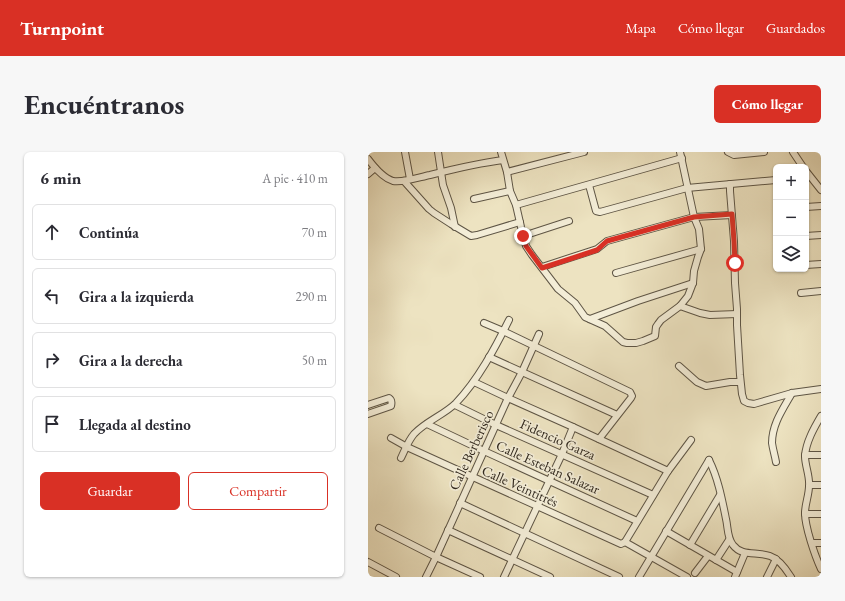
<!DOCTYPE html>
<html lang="es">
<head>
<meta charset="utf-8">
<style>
  :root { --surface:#fff; --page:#f7f7f7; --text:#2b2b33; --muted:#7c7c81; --line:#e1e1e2; --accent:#d93025 }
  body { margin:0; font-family:"EB Garamond",serif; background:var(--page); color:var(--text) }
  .controls { position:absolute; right:12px; top:12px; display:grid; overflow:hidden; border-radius:6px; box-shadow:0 1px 3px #0004 }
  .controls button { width:36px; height:36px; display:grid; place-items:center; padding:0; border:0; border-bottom:1px solid var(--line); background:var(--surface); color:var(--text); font:20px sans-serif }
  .stop { position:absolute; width:12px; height:12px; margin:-9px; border:3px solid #d93025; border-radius:50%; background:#fff }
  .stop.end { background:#d93025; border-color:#fff; box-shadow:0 1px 4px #0008 }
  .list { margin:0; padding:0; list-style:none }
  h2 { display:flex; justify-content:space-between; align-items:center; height:52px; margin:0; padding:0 16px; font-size:17px }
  h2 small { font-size:13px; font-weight:400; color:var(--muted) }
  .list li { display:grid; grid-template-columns:26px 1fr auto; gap:12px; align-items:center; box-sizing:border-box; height:56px; margin:0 8px 8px; padding:0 8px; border:1px solid var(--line); border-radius:6px }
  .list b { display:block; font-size:15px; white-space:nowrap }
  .list em { font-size:13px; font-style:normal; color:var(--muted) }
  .actions { display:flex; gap:8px; padding:12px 16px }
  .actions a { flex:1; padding:9px 0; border:1px solid var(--accent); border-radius:6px; text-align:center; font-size:14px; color:var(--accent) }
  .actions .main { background:var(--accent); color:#fff }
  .icon { flex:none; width:22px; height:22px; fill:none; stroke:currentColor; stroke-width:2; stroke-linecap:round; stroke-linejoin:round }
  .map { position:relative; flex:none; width:453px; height:425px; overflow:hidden; border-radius:6px }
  header { display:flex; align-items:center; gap:24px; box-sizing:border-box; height:56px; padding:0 20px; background:var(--accent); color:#fff }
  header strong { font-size:19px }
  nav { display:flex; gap:22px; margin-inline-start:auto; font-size:14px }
  .intro { display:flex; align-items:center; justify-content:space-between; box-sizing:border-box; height:96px; padding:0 24px }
  h1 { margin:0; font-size:28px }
  .button { padding:10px 18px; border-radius:6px; background:var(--accent); color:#fff; font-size:14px; font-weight:700 }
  main { display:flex; gap:24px; padding:0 24px }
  aside { flex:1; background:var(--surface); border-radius:6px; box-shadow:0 1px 3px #0004 }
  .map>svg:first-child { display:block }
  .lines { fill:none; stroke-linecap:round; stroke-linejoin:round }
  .minor-casing { stroke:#5e5545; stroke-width:8 }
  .minor { stroke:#f3edd7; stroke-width:6 }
  .route { stroke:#d93025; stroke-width:5 }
  .labels { text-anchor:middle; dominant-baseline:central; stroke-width:3.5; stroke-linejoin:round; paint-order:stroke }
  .street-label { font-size:14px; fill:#2e261c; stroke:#f3edd7 }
</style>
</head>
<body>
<header>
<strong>Turnpoint</strong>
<nav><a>Mapa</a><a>Cómo llegar</a><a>Guardados</a></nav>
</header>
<div class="intro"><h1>Encuéntranos</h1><a class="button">Cómo llegar</a></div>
<main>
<aside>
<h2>6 min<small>A pie · 410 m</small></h2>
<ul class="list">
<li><svg class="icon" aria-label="ahead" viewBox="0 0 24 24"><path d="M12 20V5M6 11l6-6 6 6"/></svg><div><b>Continúa</b></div><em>70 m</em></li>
<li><svg class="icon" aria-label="left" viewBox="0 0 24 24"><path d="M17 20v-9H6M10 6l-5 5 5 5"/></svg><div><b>Gira a la izquierda</b></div><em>290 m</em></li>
<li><svg class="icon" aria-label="right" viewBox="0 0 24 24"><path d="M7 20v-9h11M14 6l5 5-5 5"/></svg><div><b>Gira a la derecha</b></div><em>50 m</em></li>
<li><svg class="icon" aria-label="arrive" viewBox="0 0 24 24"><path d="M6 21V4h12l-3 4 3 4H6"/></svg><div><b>Llegada al destino</b></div></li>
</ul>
<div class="actions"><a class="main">Guardar</a><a>Compartir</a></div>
</aside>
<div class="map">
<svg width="453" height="425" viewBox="0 0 453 425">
  <rect width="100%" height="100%" fill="#ede3c1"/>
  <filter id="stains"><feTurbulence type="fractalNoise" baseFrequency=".005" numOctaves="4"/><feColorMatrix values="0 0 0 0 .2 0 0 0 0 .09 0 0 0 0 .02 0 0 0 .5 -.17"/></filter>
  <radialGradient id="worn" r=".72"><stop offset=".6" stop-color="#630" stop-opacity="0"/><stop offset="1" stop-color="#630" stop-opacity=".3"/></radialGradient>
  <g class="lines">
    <defs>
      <g id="minor">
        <polyline points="37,0 42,27"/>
        <polyline points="70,0 75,33 83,56 87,75"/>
        <polyline points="133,0 139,20 142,39 148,53 153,75 158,94 164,103 190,137 207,151 217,165 237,174 255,190 259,191 268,191 275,189 287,184 288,175 290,172 293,168 312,154 320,144 325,131 326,119 330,105 333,97 331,77 326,65 312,0"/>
        <polyline points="360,0 366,3 396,0"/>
        <polyline points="425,0 435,15"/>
        <path d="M0,7C6,15 15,26 25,29C35,31 52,25 62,23C86,17 111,11 135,8"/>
        <polyline points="438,19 453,38"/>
        <polyline points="139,20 216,0"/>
        <polyline points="0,22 7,16"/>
        <polyline points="36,29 61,57 66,61 83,72 103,84 109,83 152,70"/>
        <polyline points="362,32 362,39 366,89 367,131 369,157 369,173 372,223 374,242 376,249 380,251 386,252 424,241 453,237"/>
        <polyline points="221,33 228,59 232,60 319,36 408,28"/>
        <polyline points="106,47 142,39"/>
        <path d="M148,53C203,37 259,22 314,6"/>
        <polyline points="438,55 453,54"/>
        <polyline points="155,84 201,69"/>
        <polyline points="438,84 453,83"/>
        <polyline points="438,113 453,112"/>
        <polyline points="174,115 229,97 239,89 326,65 364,63"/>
        <polyline points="248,121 333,97"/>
        <polyline points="433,141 453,139"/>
        <polyline points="312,154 332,161 342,163 369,162"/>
        <polyline points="222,167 270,149 325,131"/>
        <polyline points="116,171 135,179 262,240 264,244 263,246 231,287"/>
        <polyline points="121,205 249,263"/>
        <polyline points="311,214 329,230 338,234 362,230 372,230"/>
        <polyline points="106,230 140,246 205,275 300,319"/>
        <path d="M0,253L21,246C24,248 24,250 23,254L0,262"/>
        <polyline points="87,253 128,273 285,343"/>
        <path d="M453,264C446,276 438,290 437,304C437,314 442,324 441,334C441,343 437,352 437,361C437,375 447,404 453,417"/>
        <polyline points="59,272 116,299 269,369"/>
        <polyline points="23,286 39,295 105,325 253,392 257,390 300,319 323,288"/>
        <polyline points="437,303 453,303"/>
        <path d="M33,306C37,298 40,289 46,282C58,269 76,263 88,251C110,228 127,196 141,168"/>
        <path d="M341,308C350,326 354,347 358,367C360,375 359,386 365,393C374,405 389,399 402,404C411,407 418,417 423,425"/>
        <path d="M408,310C407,304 405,298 404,291C404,272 415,257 424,241"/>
        <polyline points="442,333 453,333"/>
        <polyline points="92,351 251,425"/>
        <polyline points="437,362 453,362"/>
        <polyline points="11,376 68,405 112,425"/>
        <polyline points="80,378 182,425"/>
        <polyline points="298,379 369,420"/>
        <polyline points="257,390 319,425"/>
        <polyline points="444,391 453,391"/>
        <polyline points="322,393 352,343"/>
        <polyline points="348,408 361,388"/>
        <polyline points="0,410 28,425"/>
        <polyline points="327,421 340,404"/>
        <polyline points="58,425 68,405 140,246 154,220 171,182"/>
        <polyline points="136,425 194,302 205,275"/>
        <polyline points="271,425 341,308"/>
        <polyline points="367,425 377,401"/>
        <polyline points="399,425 408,407"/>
      </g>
    </defs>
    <use href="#minor" class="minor-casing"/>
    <use href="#minor" class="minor"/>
  </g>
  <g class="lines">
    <polyline class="route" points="155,84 158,94 174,116 229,98 239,89 326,65 364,62 366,89 367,111"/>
  </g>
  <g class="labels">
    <g class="street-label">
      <text transform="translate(190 287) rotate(24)">Fidencio Garza</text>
      <text transform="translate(103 298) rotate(-65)">Calle Berberisco</text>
      <text transform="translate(180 315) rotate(24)">Calle Esteban Salazar</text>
      <text transform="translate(152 334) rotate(24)">Calle Veintitrés</text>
    </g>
  </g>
  <rect width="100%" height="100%" filter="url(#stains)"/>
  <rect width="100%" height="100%" fill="url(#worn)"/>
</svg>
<div class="controls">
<button>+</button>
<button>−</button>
<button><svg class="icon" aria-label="layers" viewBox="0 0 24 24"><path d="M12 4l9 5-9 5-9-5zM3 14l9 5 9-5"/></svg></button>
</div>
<div class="stop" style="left:367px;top:111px"></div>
<div class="stop end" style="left:155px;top:84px"></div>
</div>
</main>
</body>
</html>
